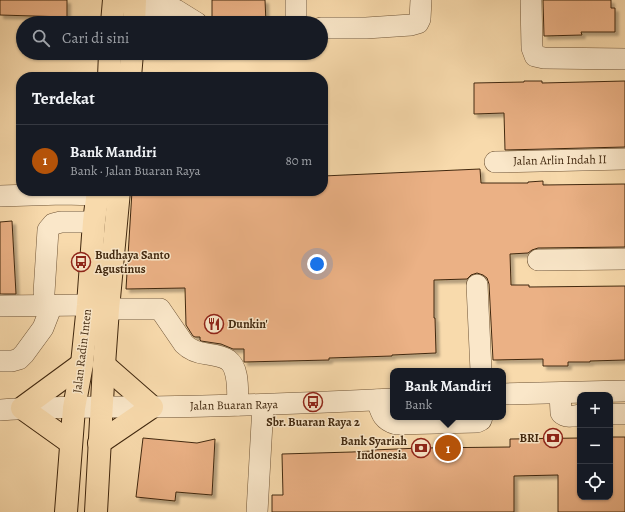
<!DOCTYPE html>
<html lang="id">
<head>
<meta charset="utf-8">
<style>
  :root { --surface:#171b24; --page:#20242c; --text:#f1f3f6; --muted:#9ea1a6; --line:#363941; --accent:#b45309 }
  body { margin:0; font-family:Alegreya,serif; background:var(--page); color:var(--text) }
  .controls { position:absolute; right:12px; bottom:12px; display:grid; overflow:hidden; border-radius:8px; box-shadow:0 1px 3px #0004 }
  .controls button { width:36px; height:36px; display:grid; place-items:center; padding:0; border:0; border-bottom:1px solid var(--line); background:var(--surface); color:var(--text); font:20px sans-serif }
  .you { position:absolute; left:317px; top:264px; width:14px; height:14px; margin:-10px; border:3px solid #fff; border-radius:50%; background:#1a73e8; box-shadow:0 0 0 6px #1a73e833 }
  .badge { display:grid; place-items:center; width:26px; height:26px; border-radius:50%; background:var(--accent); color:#fff; font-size:13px; font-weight:700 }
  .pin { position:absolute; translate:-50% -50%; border:2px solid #fff; box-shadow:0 1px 4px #0006 }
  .popup { position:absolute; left:390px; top:368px; width:116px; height:52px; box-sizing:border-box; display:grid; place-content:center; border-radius:8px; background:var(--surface); filter:drop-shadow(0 1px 3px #0005); font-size:13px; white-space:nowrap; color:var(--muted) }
  .popup b { font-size:15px; color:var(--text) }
  .popup::after { content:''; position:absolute; left:50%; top:100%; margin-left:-8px; border:8px solid transparent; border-top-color:var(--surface) }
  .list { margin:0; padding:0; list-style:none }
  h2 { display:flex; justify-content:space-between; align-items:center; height:52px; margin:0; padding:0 16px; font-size:17px }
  h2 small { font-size:13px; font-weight:400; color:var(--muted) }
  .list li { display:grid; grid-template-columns:26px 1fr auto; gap:12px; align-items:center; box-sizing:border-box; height:72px; padding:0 16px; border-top:1px solid var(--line) }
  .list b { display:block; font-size:15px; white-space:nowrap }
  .list p { margin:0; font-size:13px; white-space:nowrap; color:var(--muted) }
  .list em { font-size:13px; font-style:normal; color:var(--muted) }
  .icon { flex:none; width:22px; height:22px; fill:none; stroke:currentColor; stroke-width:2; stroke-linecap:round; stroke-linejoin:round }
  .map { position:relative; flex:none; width:625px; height:512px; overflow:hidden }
  .search { position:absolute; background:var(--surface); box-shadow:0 1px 3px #0004; left:16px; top:16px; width:312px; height:44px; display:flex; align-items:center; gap:10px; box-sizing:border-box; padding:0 14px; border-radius:22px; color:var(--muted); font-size:15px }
  .panel { position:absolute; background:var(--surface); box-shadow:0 1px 3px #0004; left:16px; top:72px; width:312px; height:124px; border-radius:16px }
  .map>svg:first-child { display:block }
  .building { fill:#ebb185; stroke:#41280f; filter:url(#shadow) }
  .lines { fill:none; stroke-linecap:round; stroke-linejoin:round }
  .minor-casing { stroke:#6f5436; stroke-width:22 }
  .major-casing { stroke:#41280f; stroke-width:24 }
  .minor { stroke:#fae7c9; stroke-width:21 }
  .major { stroke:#f8daac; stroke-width:22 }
  .labels { text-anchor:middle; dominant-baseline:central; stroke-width:3; stroke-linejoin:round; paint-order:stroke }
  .street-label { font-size:12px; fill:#41280f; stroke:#fae7c9 }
  .poi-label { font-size:12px; font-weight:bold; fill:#41280f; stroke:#fae7c9; text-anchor:start }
</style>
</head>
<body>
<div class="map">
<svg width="625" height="512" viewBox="0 0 625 512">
  <defs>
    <filter id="shadow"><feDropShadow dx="3.5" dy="3.5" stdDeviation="1" flood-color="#0004"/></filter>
  </defs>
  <rect width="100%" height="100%" fill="#f8daac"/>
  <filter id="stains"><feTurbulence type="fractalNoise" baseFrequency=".005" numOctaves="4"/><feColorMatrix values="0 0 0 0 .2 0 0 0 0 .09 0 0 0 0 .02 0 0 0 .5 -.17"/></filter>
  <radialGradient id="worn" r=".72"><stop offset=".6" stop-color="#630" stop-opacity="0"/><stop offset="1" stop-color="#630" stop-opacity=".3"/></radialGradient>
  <g class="building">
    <polygon points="0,0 67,0 67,17 0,15"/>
    <polygon points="212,0 265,0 266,23 212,23"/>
    <polygon points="543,0 611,0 611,8 615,8 615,32 581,32 582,35 544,36"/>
    <polygon points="524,81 542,81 542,83 625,81 625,147 505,150 504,113 474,114 474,83 524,82"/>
    <polygon points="480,169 481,183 528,183 528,182 543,181 543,185 625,184 625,247 538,248 532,250 528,253 510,254 511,285 529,285 529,287 625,286 625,360 590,361 590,362 568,362 568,366 543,366 543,359 493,360 489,284 487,278 483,275 477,273 471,275 467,279 434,280 434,318 435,318 436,353 392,355 392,356 329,358 329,360 244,362 244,349 233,349 221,344 201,341 200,340 200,337 195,337 193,336 186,325 185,288 126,289 132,191 323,191 323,176"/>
    <polygon points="12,221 16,294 0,294 0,222"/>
    <polygon points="610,437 625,437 625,512 558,512 558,475 514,476 514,512 272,512 272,495 283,495 282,454 352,452 372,451 372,450 421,448 510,447 510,439 580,438 580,497 610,497"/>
    <polygon points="143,438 197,443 215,439 212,495 176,492 175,501 136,497"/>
  </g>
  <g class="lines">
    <defs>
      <g id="minor">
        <polyline points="296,0 296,23"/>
        <polyline points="531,0 532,48 535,56 544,58 625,59"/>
        <polyline points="135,6 156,6 176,10 197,23"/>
        <polyline points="321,28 366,28 411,25 418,23 420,19 421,0"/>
        <polyline points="495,162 625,159"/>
        <polyline points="0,196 63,194 98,195"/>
        <polyline points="538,260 625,259"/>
        <polyline points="477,285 481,371"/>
        <polyline points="44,293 48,230 53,224 61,222 94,222"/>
        <polyline points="0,306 88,305"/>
        <path d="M108,309H160L184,344C191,351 198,353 207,354C214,355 222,356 228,360C240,369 237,392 238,405"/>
        <polyline points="0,361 12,361 19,359 24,354 43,328 52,305"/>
        <path d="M560,393L561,413C566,418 574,416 580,415"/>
        <polyline points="503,394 625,391"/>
        <path d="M377,400C381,412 382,420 396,424L477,422L481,420L482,417"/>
        <path d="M0,410C50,406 101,407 151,407C232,406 312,403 393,399"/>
        <polyline points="610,414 625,414"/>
        <polyline points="257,512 263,405"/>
      </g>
      <g id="major">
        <polyline points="112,23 114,0"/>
        <polyline points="134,23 135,0"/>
        <polyline points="109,77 110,53"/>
        <polyline points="130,77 132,53"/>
        <polyline points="71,443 22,408 82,364"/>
        <polyline points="99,443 152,407 104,365"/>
        <polyline points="66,512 74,408 82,364 88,305 94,222 98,191"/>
        <polyline points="96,512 104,365 108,309 119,191"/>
      </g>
    </defs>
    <use href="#minor" class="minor-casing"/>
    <use href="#major" class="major-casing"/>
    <use href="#minor" class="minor"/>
    <use href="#major" class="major"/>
  </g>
  <defs>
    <symbol id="bus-ring" viewBox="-11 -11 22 22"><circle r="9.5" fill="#fae7c9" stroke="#8f2418" stroke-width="1.5"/><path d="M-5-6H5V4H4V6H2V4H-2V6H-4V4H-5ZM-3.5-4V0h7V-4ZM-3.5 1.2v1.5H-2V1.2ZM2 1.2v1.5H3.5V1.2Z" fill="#8f2418"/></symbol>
    <symbol id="restaurant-ring" viewBox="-11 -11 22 22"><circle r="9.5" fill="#fae7c9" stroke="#8f2418" stroke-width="1.5"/><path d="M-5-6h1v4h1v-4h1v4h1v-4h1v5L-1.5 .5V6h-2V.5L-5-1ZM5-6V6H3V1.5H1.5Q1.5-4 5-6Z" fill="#8f2418"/></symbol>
    <symbol id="bank-ring" viewBox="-11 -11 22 22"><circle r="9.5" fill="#fae7c9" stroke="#8f2418" stroke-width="1.5"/><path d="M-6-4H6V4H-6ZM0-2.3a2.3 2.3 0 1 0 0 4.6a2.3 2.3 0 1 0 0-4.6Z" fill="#8f2418"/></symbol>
  </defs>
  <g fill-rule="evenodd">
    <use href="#bus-ring" x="70" y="251" width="22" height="22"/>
    <use href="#restaurant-ring" x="203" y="313" width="22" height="22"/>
    <use href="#bus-ring" x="302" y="391" width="22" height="22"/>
    <use href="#bank-ring" x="542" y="427" width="22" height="22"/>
    <use href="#bank-ring" x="410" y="437" width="22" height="22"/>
  </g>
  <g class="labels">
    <g class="street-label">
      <text transform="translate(560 160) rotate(-1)">Jalan Arlin Indah II</text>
      <text transform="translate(82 351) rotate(-83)">Jalan Radin Inten</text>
      <text transform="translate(234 405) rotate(-1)">Jalan Buaran Raya</text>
    </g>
    <g class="poi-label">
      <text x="95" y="255">Budhaya Santo<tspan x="95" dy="14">Agustinus</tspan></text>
      <text x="228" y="324">Dunkin'</text>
      <text x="313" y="422" text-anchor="middle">Sbr. Buaran Raya 2</text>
      <text x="539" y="438" text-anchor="end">BRI</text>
      <text x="407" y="441" text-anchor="end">Bank Syariah<tspan x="407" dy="14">Indonesia</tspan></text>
    </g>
  </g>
  <rect width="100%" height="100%" filter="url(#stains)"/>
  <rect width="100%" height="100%" fill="url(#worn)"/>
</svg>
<div class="controls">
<button>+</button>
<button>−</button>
<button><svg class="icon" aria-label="locate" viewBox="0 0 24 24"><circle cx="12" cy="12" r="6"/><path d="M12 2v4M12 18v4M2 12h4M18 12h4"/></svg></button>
</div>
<div class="you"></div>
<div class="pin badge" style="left:448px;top:448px">1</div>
<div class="popup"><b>Bank Mandiri</b>Bank</div>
<div class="search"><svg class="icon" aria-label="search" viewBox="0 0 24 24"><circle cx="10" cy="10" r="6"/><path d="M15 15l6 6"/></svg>Cari di sini</div>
<section class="panel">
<h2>Terdekat<small></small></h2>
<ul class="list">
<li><span class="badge">1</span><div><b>Bank Mandiri</b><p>Bank · Jalan Buaran Raya</p></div><em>80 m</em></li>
</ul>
</section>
</div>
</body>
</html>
